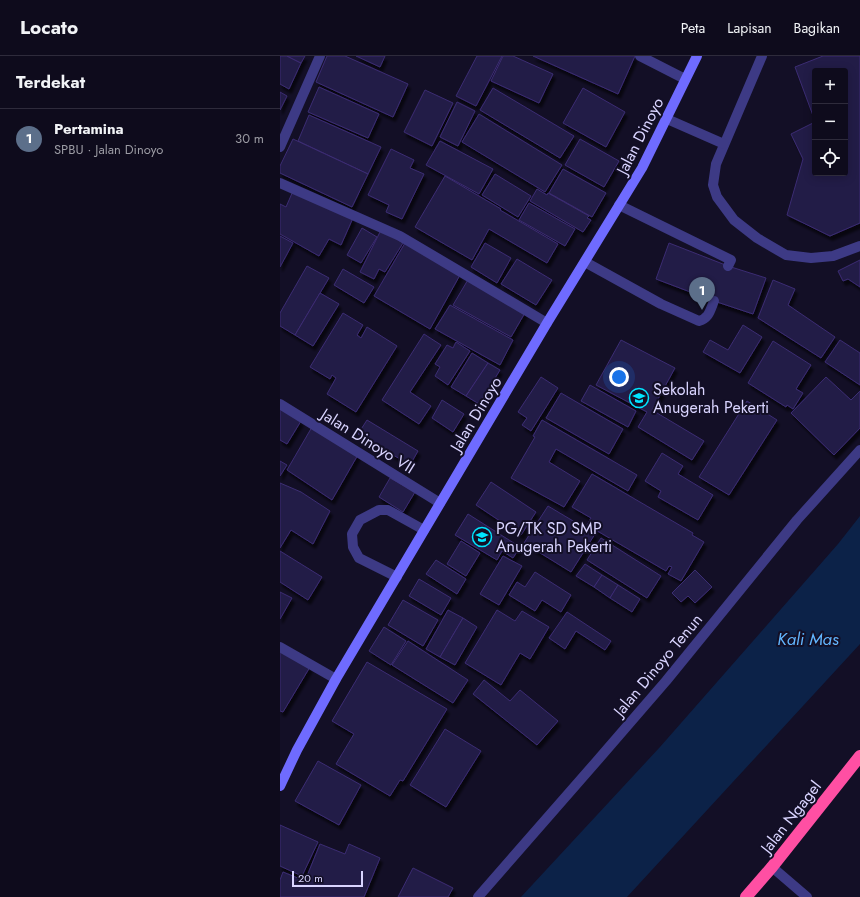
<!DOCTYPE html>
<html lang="id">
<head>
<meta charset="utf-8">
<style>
  :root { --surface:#0e0b1c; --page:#1c1929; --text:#f1f3f6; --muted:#9b9ba3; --line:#2e2b3b; --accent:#0b8043 }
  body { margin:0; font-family:Jost,sans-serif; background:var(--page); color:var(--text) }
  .controls { position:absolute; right:12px; top:12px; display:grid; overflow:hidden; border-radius:4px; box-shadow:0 2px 10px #0003 }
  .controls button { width:36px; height:36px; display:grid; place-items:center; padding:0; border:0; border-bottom:1px solid var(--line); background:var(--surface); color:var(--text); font:20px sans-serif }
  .scale { position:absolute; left:12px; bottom:10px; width:71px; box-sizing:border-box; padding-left:4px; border:2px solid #d9d4ff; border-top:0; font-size:11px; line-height:14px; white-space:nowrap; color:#d9d4ff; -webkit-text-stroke:3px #130f26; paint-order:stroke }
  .you { position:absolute; left:339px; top:321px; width:14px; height:14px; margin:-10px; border:3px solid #fff; border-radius:50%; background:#1a73e8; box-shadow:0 0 0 6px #1a73e833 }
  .badge { display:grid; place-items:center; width:26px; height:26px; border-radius:50%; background:var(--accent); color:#fff; font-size:13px; font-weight:700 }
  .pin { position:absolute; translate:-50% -33px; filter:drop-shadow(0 1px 2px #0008) }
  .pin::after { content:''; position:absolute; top:21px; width:14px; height:12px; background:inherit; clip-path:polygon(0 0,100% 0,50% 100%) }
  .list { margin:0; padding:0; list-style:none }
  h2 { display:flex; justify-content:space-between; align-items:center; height:52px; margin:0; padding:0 16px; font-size:17px }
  h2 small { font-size:13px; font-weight:400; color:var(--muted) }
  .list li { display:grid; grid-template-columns:26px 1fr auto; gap:12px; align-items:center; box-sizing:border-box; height:60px; padding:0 16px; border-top:1px solid var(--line) }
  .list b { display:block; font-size:15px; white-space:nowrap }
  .list p { margin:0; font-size:13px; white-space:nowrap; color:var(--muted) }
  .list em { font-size:13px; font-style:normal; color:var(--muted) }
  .icon { flex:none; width:22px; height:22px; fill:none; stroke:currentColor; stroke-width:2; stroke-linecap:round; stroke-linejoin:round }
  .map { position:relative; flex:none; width:580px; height:841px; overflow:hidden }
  header { display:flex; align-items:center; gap:24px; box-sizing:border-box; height:56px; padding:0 20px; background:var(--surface); border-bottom:1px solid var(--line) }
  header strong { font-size:19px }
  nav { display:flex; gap:22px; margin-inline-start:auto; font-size:14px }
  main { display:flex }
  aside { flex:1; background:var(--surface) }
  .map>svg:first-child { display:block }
  .water { fill:#0c2248 }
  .building { fill:#241b47; stroke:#3b2d73; filter:url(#shadow) }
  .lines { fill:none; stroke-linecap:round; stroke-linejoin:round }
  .lane { stroke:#3d3a85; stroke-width:10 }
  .street { stroke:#3d3a85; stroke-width:10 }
  .secondary { stroke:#6f6bff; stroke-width:10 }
  .highway { stroke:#ff4fa3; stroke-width:12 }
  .labels { text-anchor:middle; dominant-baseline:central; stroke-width:4; stroke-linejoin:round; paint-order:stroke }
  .street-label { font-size:16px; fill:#d9d4ff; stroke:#130f26 }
  .poi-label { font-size:16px; fill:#d9d4ff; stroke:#130f26; text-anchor:start }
  .water-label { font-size:17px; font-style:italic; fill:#62b6ff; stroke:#130f26 }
</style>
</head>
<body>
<header>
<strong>Locato</strong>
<nav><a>Peta</a><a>Lapisan</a><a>Bagikan</a></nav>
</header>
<main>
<aside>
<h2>Terdekat<small></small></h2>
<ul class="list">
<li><span class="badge" style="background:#5c6f8a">1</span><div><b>Pertamina</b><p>SPBU · Jalan Dinoyo</p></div><em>30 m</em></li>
</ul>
</aside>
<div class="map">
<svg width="580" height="841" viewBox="0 0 580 841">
  <defs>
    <filter id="shadow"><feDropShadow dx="2.5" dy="4.5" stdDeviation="1" flood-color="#0009"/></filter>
  </defs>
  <rect width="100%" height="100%" fill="#130f26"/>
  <polygon class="water" points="580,460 580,588 347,841 241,841 380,691 558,488"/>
  <g class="building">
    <polygon points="0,0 7,0 21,7 9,33 0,28"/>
    <polygon points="7,0 25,0 21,7"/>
    <polygon points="47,0 65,0 128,28 113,61 36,26"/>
    <polygon points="76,0 105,0 100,11"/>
    <polygon points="197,0 222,0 196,50 176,40"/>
    <polygon points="223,0 233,0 273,18 259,47 211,25"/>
    <polygon points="253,0 355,0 338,38"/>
    <polygon points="543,0 580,0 580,167 550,180 507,159 523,103 511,78 535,66 535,117 565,117 565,15 535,15 535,65 515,11"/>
    <polygon points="39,31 99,58 88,82 28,56"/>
    <polygon points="213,32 294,80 280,102 200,54"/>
    <polygon points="303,32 345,56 326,91 283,67"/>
    <polygon points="145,34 173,47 152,90 124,76"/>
    <polygon points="0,36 7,40 0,54"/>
    <polygon points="177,46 195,55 178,90 160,81"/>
    <polygon points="199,58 282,109 265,136 182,86"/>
    <polygon points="29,59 101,91 88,118 18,85"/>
    <polygon points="13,83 88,118 72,151 0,117 0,110"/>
    <polygon points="300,83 339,105 324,131 285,109"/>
    <polygon points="160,85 213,113 199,138 146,109"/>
    <polygon points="111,93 134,104 130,112 144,118 122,163 106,156 109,149 88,139"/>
    <polygon points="283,113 326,137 312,161 269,137"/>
    <polygon points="215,118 251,140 238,161 202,139"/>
    <polygon points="165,120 221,153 220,154 278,188 267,207 209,173 192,204 135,171"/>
    <polygon points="257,133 267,139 268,137 309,160 307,162 311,164 303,176 250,145"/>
    <polygon points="13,135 73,162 61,189 49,183 39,200 0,178 0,148 6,151"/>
    <polygon points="249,147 295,173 285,190 239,164"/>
    <polygon points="82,172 97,181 81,207 67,199"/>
    <polygon points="101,174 123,187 105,216 99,213 94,223 80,216"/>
    <polygon points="0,180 13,187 0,211"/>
    <polygon points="125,187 180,219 150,273 94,240"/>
    <polygon points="205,187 231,202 217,227 191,211"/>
    <polygon points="389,187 448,210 486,222 473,258 434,245 376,223"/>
    <polygon points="237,203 272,224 256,249 221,228"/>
    <polygon points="580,204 580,231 568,223 563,225 558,215"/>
    <polygon points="27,210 49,222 15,279 0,270 0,257"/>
    <polygon points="63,213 94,231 84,247 54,229"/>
    <polygon points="189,222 246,255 231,281 173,249"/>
    <polygon points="493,224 515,233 508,249 555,281 541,302 478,262"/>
    <polygon points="40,237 59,248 33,290 15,279"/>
    <polygon points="170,249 233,284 220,309 155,273"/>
    <polygon points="63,257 83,269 77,279 81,282 87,271 117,290 76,356 47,338 56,322 52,319 50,323 30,311"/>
    <polygon points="463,269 482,281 460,317 423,296 430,284 448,294"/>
    <polygon points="144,278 161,289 130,336 151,350 139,368 102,344"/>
    <polygon points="341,284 395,312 372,354 424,385 412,404 358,371 367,356 316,329"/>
    <polygon points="560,284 580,297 580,329 545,306"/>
    <polygon points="493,285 531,309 516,333 523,337 513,353 507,349 506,351 468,327"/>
    <polygon points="176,286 190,295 168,329 155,320 160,311 155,308 167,289 173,292"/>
    <polygon points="192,297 208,307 186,340 171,331"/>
    <polygon points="208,307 220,314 199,348 186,340"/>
    <polygon points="261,321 278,332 251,375 242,369 247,362 238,356"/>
    <polygon points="546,321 571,344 580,335 580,372 554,399 511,357"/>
    <polygon points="310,329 356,355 348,371 301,345"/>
    <polygon points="281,337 343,373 329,398 266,362"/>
    <polygon points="162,344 184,358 173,376 152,362"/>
    <polygon points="467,345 497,364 449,439 419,421"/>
    <polygon points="0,353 21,365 7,388 0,384"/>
    <polygon points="87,364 138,395 130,409 78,378"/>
    <polygon points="262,364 357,419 348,435 276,393 269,406 300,425 284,451 231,422 255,381 253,380"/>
    <polygon points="32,371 79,397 52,444 7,414"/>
    <polygon points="382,397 403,410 398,418 433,439 418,464 378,441 381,435 365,425"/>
    <polygon points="0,405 7,409 0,420"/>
    <polygon points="312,418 413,477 412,479 424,486 401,525 388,518 392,511 389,510 386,515 307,469 311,462 292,451"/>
    <polygon points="110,422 135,436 123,456 99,441"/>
    <polygon points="211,426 256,456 241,479 196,449"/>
    <polygon points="0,427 21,436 50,455 33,488 11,474 0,492"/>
    <polygon points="268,450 315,478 291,516 244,487"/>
    <polygon points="188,458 240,491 233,502 222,495 217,504 175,479"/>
    <polygon points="321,482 381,520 367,542 307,504"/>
    <polygon points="181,485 200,497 186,520 167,508"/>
    <polygon points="0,495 42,521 28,544 0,526"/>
    <polygon points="223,500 242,510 219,549 200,538"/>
    <polygon points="156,504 186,523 177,538 146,518"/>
    <polygon points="305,508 322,519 314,531 296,520"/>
    <polygon points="415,514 432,531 415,547 408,540 401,546 392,537"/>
    <polygon points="255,516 291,539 281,556 262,544 255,555 229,539 237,526 245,531"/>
    <polygon points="322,519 338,529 330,542 314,531"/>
    <polygon points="139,523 171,542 161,559 129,540"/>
    <polygon points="338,529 360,543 352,556 330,542"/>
    <polygon points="0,536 12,542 0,563"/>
    <polygon points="123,544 158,564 143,590 108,569"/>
    <polygon points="168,554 183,562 160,601 146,593"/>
    <polygon points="217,554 235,565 242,555 269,571 250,603 240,597 221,629 185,607"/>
    <polygon points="287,556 331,585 325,594 296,575 285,593 269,582"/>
    <polygon points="183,562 197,571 175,609 160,601"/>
    <polygon points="104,571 126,585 111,609 89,595"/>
    <polygon points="128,585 188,624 173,647 112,609"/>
    <polygon points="0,593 30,611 3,656 0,655"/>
    <polygon points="87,606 167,653 123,725 120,724 110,740 56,708 74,678 52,665"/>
    <polygon points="204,624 230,645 240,634 278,665 257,689 193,638"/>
    <polygon points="165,673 201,695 166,751 130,729"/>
    <polygon points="38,705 81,729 59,769 15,745"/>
    <polygon points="0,769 38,786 22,820 0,810"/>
    <polygon points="40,788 65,798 69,788 100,802 84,841 0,841 0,824 3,816 25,825"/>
    <polygon points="133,812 173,832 168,841 118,841"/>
  </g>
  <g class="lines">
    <g class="lane">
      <polyline points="482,0 436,108 433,129 437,141 454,164 477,182 506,199 531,202 553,200 580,190"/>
      <polyline points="387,63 444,88"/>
      <polyline points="339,149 451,204 448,210"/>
      <path d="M305,206L381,248L419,265C429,262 430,255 434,245"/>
      <polyline points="117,521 79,502 73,491 72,478 80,464 99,454 108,454 144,474"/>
    </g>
    <g class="street">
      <polyline points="360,0 405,23"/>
      <polyline points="0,91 40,0"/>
      <polyline points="0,127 120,180 267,267"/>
      <polyline points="0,348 160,447"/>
      <polyline points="0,591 56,623"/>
      <polyline points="492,811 527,841"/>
      <polyline points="198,841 316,706 386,625 517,464 580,394"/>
    </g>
    <polyline class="secondary" points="0,730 17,694 56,623 267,267 362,112 417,0"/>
    <polyline class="highway" points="466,841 492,811 580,700"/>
  </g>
  <defs>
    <symbol id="school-ring" viewBox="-11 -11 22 22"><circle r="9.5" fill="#130f26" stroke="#00e5ff" stroke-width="1.5"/><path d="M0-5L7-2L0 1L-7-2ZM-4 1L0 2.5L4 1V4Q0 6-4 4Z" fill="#00e5ff"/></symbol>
  </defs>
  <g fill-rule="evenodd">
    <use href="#school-ring" x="348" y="331" width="22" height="22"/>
    <use href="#school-ring" x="191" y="470" width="22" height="22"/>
  </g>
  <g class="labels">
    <g class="street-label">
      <text transform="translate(360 80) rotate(-63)">Jalan Dinoyo</text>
      <text transform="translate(196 358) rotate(-59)">Jalan Dinoyo</text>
      <text transform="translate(88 385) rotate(32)">Jalan Dinoyo VII</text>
      <text transform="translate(378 609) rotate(-50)">Jalan Dinoyo Tenun</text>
      <text transform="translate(511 761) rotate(-52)">Jalan Ngagel</text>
    </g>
    <g class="poi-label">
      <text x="373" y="333">Sekolah<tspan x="373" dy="18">Anugerah Pekerti</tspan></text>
      <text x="216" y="472">PG/TK SD SMP<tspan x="216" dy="18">Anugerah Pekerti</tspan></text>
    </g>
    <g class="water-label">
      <text x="528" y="583">Kali Mas</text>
    </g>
  </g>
</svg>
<div class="controls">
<button>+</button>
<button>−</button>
<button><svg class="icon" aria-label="locate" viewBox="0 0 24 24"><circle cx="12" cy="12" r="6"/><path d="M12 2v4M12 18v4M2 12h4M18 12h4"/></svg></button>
</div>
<div class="scale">20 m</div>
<div class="you"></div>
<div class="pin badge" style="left:422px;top:254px;background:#5c6f8a">1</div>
</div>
</main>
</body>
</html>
